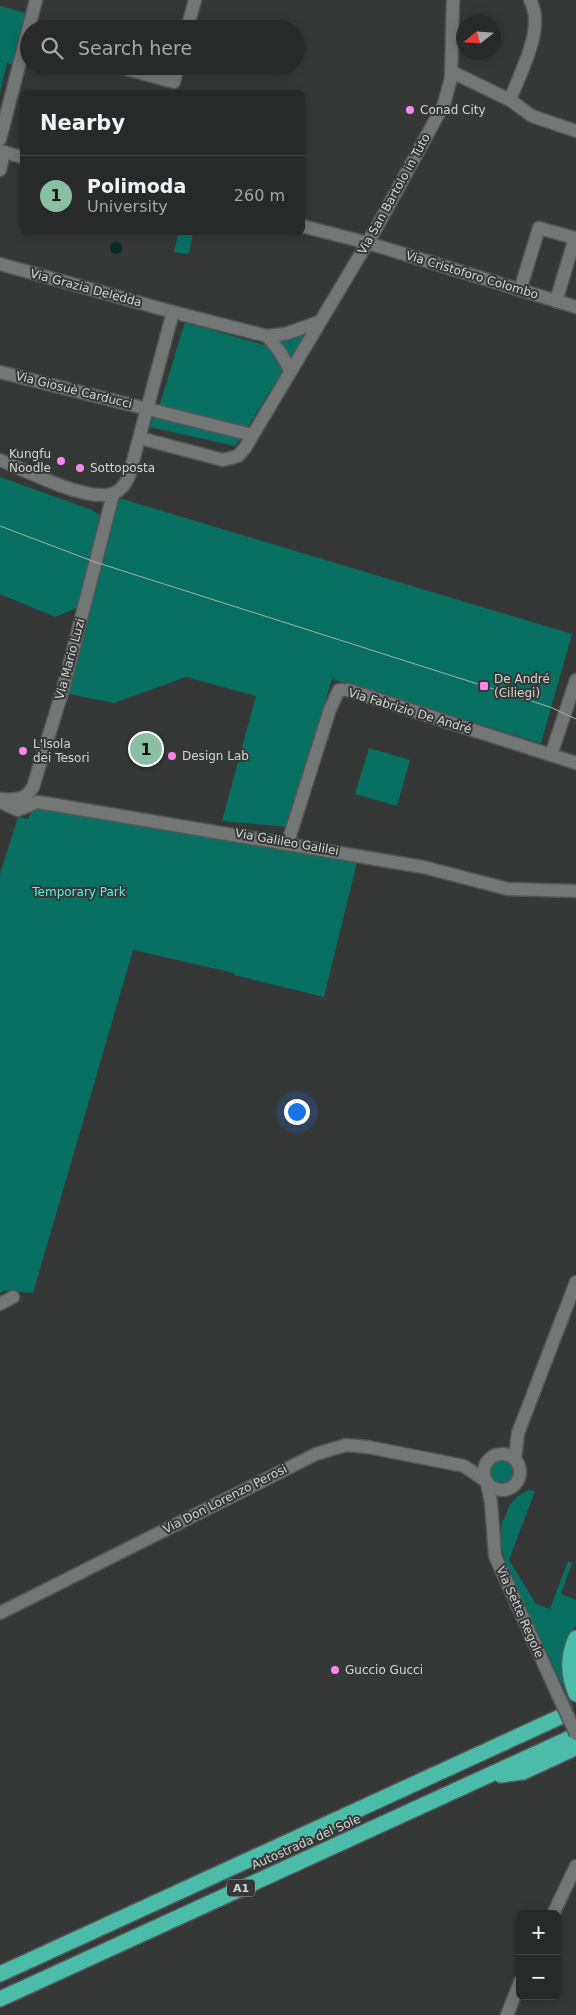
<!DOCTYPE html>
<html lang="en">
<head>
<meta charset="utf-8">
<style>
  :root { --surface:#282a29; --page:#303231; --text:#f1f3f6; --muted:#a5a7a8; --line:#444646; --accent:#8abfa5 }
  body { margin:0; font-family:"DejaVu Sans",sans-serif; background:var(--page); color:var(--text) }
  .controls { position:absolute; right:15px; bottom:15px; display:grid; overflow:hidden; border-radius:8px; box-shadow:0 2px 12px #0003 }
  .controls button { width:45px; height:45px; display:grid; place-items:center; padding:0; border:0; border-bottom:1px solid var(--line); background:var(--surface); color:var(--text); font:25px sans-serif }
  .compass { position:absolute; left:456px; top:15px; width:45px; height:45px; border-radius:50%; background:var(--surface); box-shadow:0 2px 12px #0003; rotate:253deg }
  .you { position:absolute; left:296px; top:1111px; width:18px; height:18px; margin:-12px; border:4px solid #fff; border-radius:50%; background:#1a73e8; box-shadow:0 0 0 8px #1a73e833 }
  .badge { display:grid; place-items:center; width:32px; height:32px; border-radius:50%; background:var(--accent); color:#111; font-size:16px; font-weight:700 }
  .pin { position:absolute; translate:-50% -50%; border:2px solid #fff; box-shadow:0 1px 5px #0006 }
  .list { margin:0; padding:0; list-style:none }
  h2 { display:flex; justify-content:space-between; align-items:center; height:65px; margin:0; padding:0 20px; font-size:21px }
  h2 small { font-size:16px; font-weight:400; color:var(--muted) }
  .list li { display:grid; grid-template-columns:32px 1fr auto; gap:15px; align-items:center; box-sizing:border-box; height:80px; padding:0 20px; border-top:1px solid var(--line) }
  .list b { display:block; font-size:19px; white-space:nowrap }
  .list p { margin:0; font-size:16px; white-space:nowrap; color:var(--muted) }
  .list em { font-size:16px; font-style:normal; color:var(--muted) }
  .icon { flex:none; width:28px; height:28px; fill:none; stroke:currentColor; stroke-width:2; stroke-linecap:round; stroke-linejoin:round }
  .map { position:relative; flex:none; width:576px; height:2015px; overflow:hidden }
  .search { position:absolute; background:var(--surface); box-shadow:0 2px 12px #0003; left:20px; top:20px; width:285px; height:55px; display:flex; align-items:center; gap:12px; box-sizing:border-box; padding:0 18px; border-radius:28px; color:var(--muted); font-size:19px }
  .panel { position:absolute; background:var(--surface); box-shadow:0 2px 12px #0003; left:20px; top:90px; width:285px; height:145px; border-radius:8px }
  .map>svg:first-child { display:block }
  .green { fill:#087063 }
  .water { fill:#072b25 }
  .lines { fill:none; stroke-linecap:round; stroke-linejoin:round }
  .highway-tunnel { stroke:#4d504f; stroke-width:15; stroke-dasharray:15 8; stroke-linecap:butt }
  .minor-casing { stroke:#535656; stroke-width:15 }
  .highway-casing { stroke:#535656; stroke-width:18 }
  .minor { stroke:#737776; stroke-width:12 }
  .highway { stroke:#4bbcaa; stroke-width:15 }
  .tram { stroke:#adafae; stroke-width:1 }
  .minor-bridge-casing { stroke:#535656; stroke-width:15; stroke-linecap:butt }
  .minor-bridge { stroke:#737776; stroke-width:12 }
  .poi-dot { fill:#f788ec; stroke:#353837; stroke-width:2 }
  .labels { text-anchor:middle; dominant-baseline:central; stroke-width:4; stroke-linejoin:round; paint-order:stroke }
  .shield { fill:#353837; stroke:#a4a7a6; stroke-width:1 }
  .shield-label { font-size:11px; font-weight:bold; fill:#d4d6d5 }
  .poi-label { font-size:12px; fill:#d4d6d5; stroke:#353837; text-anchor:start }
  .street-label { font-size:12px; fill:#d4d6d5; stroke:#353837 }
  .park-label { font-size:12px; fill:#59f4dc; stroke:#353837 }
</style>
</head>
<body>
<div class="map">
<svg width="576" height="2015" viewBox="0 0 576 2015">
  <rect width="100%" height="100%" fill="#353837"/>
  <g class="green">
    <polygon points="0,6 29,14 17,65 7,63 0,93"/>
    <polygon points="178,233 193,233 189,254 174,252"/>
    <polygon points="185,322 264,345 275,355 283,370 249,425 244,428 159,407"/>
    <polygon points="307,332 290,358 280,342"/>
    <polygon points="153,417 242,437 235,446 150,427"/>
    <polygon points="0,477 92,510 100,515 77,608 55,617 0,594"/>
    <polygon points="119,498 572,634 541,743 332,679 288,827 222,821 256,696 186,677 114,703 69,694"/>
    <polygon points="369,748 410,760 397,806 355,794"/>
    <polygon points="39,806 358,858 324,997 234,975 234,973 133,950 33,1293 4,1291 0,1293 0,874 18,817 28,819 33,809"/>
    <circle cx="501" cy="1472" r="12"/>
    <polygon points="528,1490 535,1491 509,1560 536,1604 550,1609 568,1561 572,1563 561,1594 576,1600 576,1625 566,1641 563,1653 562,1672 565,1691 507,1567 500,1542 502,1519 504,1520 509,1506 518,1496"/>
  </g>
  <circle class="water" cx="116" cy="248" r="6"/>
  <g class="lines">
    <polyline class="highway-tunnel" points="557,1708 576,1698"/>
    <defs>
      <g id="minor">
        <polyline points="187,29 195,0"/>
        <polyline points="115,66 174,82 178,66"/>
        <polyline points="452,72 510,100 532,116 576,131"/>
        <path d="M510,100C520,72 546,28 530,0"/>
        <polyline points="0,139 36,0"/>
        <polyline points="0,151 22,157"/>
        <polyline points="0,170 4,152"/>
        <polyline points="302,226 368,243 576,307"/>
        <polyline points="0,264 173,312"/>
        <polyline points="520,290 539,228 575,238 556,301"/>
        <polyline points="267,336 280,352 290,370"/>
        <polyline points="0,372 252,435"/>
        <polyline points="140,438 223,460 238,456 245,448 378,225 444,104 451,78 453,0"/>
        <path d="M0,460C26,470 89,504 114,493C122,490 126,483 129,476L173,312L267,336L285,334L319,322"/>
        <polyline points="551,755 576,680"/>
        <path d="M0,799C14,800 25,801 33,787L63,689L113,494"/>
        <polyline points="0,802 18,810 37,802 44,803 423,867 508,889 576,891"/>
        <polyline points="288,842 330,709 339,690 348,690 576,763"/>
        <polyline points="0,1304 13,1297"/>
        <circle cx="502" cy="1472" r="18"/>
        <polyline points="515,1459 518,1433 576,1282"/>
        <polyline points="487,1483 491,1503 495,1556 558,1695"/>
        <polyline points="0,1613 316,1454 346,1445 368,1447 464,1466 486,1481"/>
        <polyline points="553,1914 576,1866"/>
        <polyline points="507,2015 520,1982"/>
      </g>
      <g id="highway">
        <path d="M576,1638C567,1657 568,1675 576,1694"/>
        <polyline points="501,1775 523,1772 575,1748"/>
        <polyline points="0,1974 560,1717"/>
        <polyline points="0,1999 570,1738"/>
      </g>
    </defs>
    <use href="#minor" class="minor-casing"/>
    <use href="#highway" class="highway-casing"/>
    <use href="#minor" class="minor"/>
    <use href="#highway" class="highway"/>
    <polyline class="tram" points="0,526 95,562 550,707 576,719"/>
    <defs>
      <polyline id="minor-bridge" points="558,1695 576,1734"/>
    </defs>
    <use href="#minor-bridge" class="minor-bridge-casing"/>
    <use href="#minor-bridge" class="minor-bridge"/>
  </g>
  <g class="poi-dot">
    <circle cx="410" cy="110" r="5"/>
    <circle cx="61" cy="461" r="5"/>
    <circle cx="80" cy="468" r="5"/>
    <rect x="479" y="681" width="10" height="10" rx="2.5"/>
    <circle cx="23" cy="751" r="5"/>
    <circle cx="172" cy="756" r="5"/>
    <circle cx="335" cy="1670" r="5"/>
  </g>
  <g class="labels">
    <rect class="shield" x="227" y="1879.5" width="28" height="17" rx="4"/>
    <g class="shield-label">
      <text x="241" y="1888">A1</text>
    </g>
    <g class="poi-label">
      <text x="420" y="110">Conad City</text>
      <text x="51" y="454" text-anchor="end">Kungfu<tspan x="51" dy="14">Noodle</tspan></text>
      <text x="90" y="468">Sottoposta</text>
      <text x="494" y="679">De André<tspan x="494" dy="14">(Ciliegi)</tspan></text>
      <text x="33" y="744">L'Isola<tspan x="33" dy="14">dei Tesori</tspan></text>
      <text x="182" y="756">Design Lab</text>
      <text x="345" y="1670">Guccio Gucci</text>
    </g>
    <g class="street-label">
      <text transform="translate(394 194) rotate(-61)">Via San Bartolo in Tuto</text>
      <text transform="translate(472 275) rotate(17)">Via Cristoforo Colombo</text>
      <text transform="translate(86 288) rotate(15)">Via Grazia Deledda</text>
      <text transform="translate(74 390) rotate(14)">Via Giosuè Carducci</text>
      <text transform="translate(70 659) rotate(-75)">Via Mario Luzi</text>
      <text transform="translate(410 711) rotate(17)">Via Fabrizio De André</text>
      <text transform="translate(287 842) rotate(10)">Via Galileo Galilei</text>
      <text transform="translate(225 1499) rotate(-27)">Via Don Lorenzo Perosi</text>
      <text transform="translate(520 1612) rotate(66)">Via Sette Regole</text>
      <text transform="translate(306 1842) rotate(-24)">Autostrada del Sole</text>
    </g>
    <g class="park-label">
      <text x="79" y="892">Temporary Park</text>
    </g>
  </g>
</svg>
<div class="controls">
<button>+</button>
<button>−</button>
</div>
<svg class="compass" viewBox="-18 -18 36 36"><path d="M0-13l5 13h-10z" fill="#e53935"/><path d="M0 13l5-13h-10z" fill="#a5a7a8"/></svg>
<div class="you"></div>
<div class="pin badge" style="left:146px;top:749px">1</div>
<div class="search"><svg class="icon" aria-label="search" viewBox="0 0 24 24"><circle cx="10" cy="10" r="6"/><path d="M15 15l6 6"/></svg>Search here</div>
<section class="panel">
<h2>Nearby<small></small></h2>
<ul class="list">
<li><span class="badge">1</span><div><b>Polimoda</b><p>University</p></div><em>260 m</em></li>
</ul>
</section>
</div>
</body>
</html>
